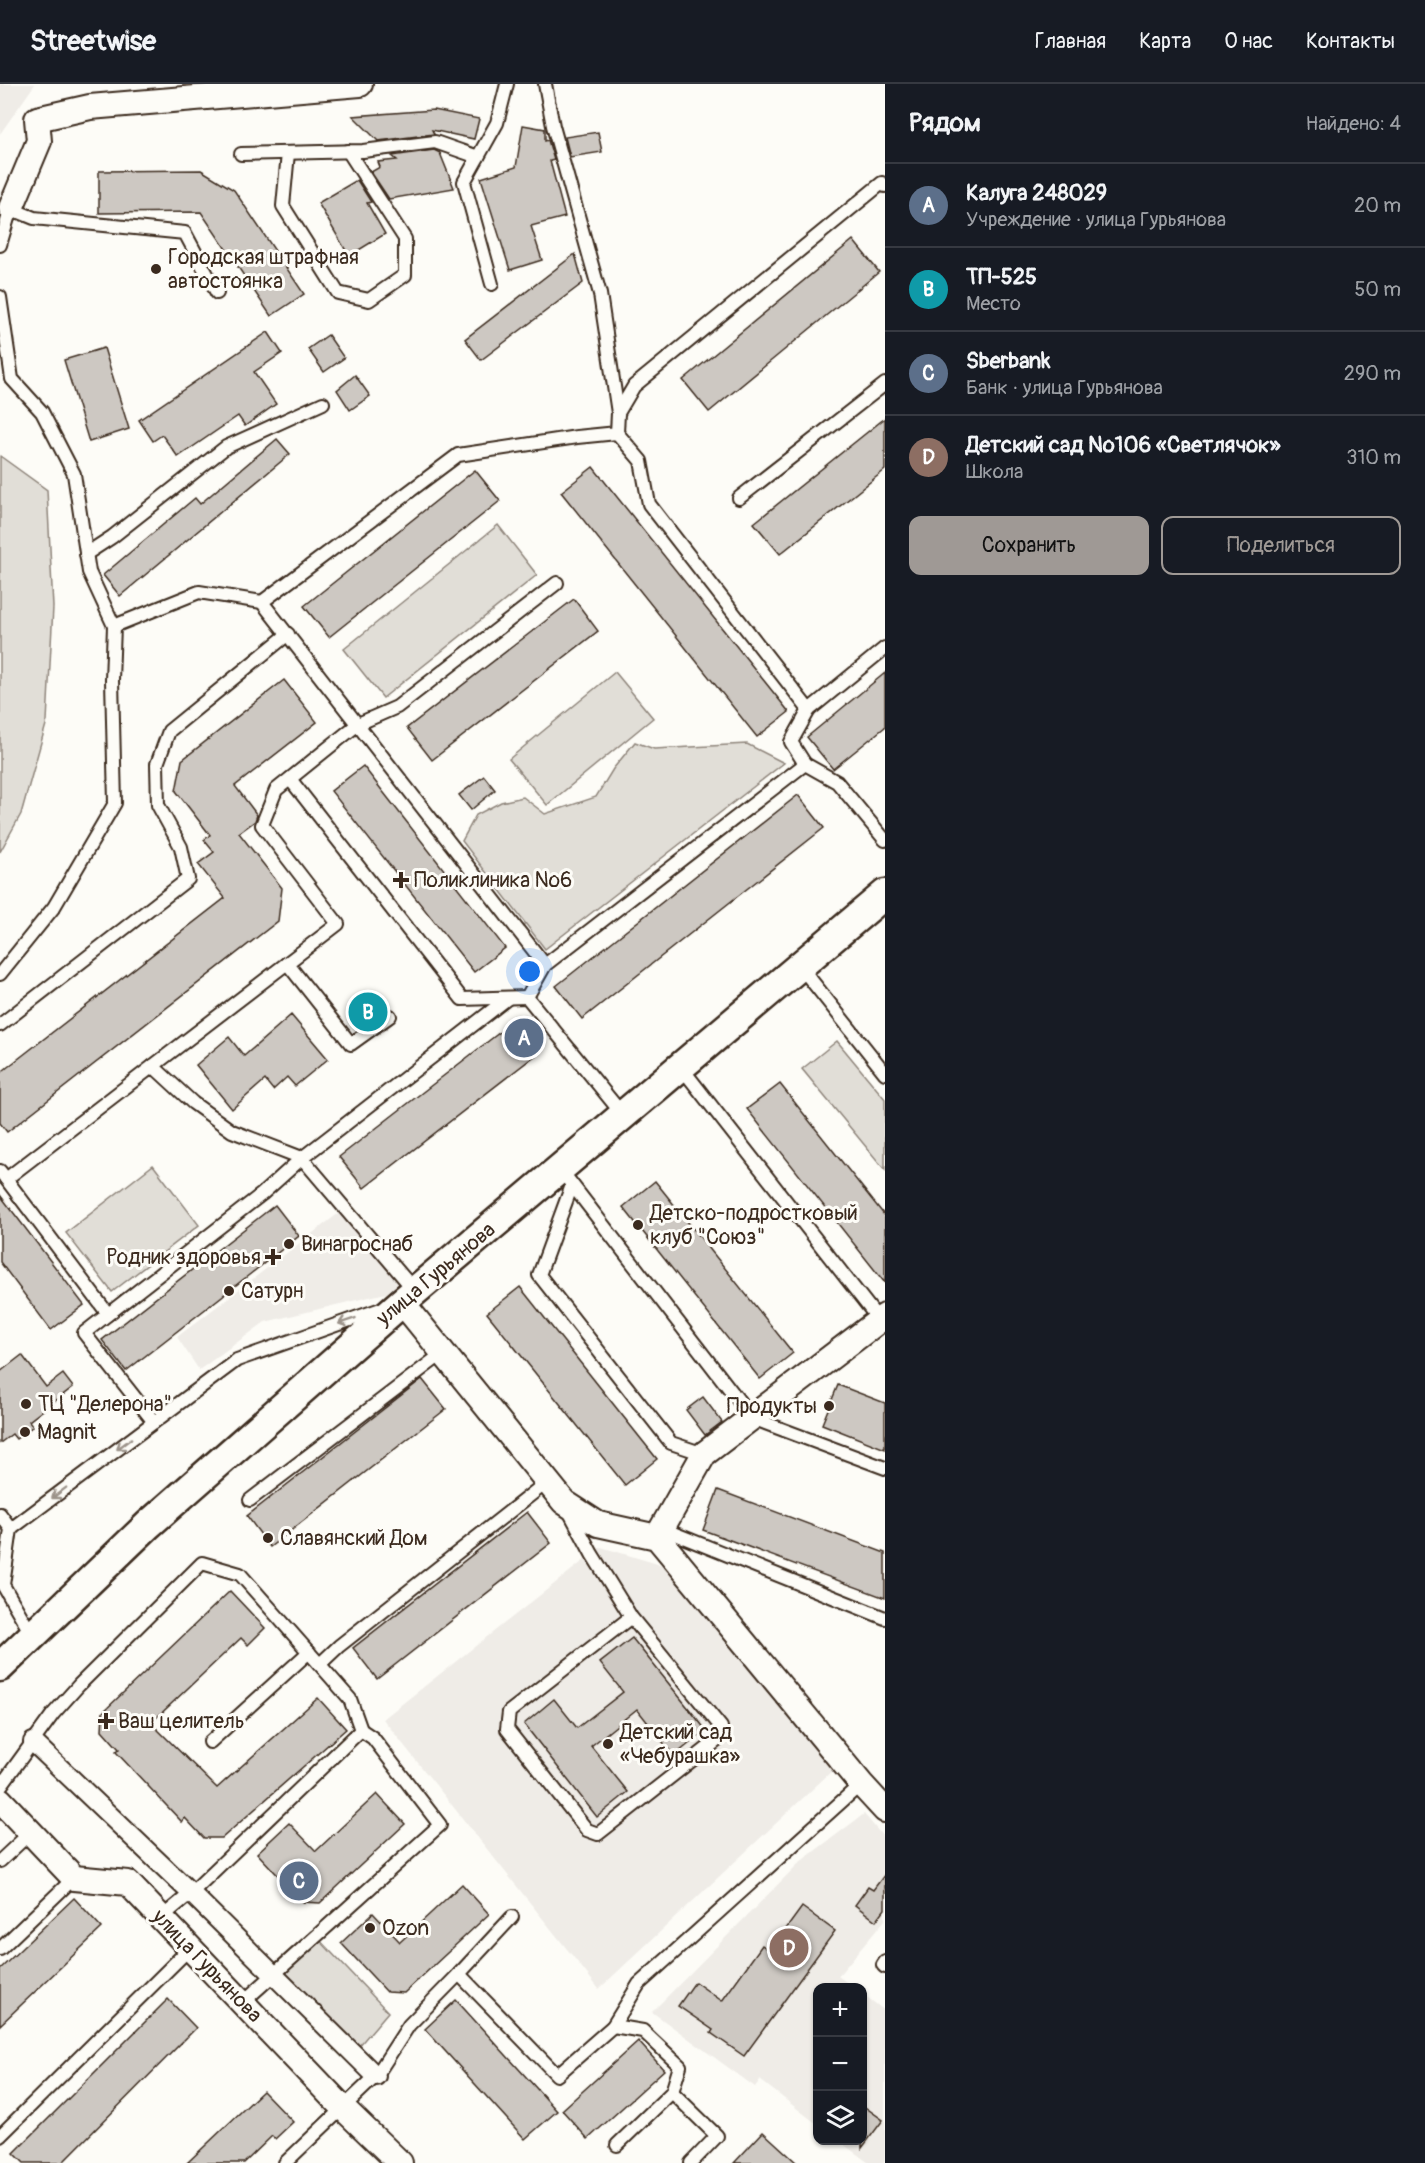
<!DOCTYPE html>
<html lang="ru">
<head>
<meta charset="utf-8">
<style>
  :root { --surface:#171b24; --page:#20242c; --text:#f1f3f6; --muted:#9ea1a6; --line:#363941; --accent:#9f9995 }
  body { margin:0; font-family:Pangolin,sans-serif; background:var(--page); color:var(--text) }
  .controls { position:absolute; right:18px; bottom:18px; display:grid; overflow:hidden; border-radius:12px; box-shadow:0 2px 4px #0004 }
  .controls button { width:54px; height:54px; display:grid; place-items:center; padding:0; border:0; border-bottom:2px solid var(--line); background:var(--surface); color:var(--text); font:30px sans-serif }
  .you { position:absolute; left:530px; top:888px; width:21px; height:21px; margin:-15px; border:4px solid #fff; border-radius:50%; background:#1a73e8; box-shadow:0 0 0 9px #1a73e833 }
  .badge { display:grid; place-items:center; width:39px; height:39px; border-radius:50%; background:var(--accent); color:#fff; font-size:20px; font-weight:700 }
  .pin { position:absolute; translate:-50% -50%; border:3px solid #fff; box-shadow:0 2px 6px #0006 }
  .list { margin:0; padding:0; list-style:none }
  h2 { display:flex; justify-content:space-between; align-items:center; height:78px; margin:0; padding:0 24px; font-size:26px }
  h2 small { font-size:20px; font-weight:400; color:var(--muted) }
  .list li { display:grid; grid-template-columns:39px 1fr auto; gap:18px; align-items:center; box-sizing:border-box; height:84px; padding:0 24px; border-top:2px solid var(--line) }
  .list b { display:block; font-size:22px; white-space:nowrap }
  .list p { margin:0; font-size:20px; white-space:nowrap; color:var(--muted) }
  .list em { font-size:20px; font-style:normal; color:var(--muted) }
  .actions { display:flex; gap:12px; padding:18px 24px }
  .actions a { flex:1; padding:14px 0; border:2px solid var(--accent); border-radius:12px; text-align:center; font-size:21px; color:var(--accent) }
  .actions .main { background:var(--accent); color:#111 }
  .icon { flex:none; width:33px; height:33px; fill:none; stroke:currentColor; stroke-width:2; stroke-linecap:round; stroke-linejoin:round }
  .map { position:relative; flex:none; width:885px; height:2079px; overflow:hidden }
  header { display:flex; align-items:center; gap:36px; box-sizing:border-box; height:84px; padding:0 30px; background:var(--surface); border-bottom:2px solid var(--line) }
  header strong { font-size:28px }
  nav { display:flex; gap:33px; margin-inline-start:auto; font-size:21px }
  main { display:flex }
  aside { flex:1; background:var(--surface) }
  .map>svg:first-child { display:block }
  .built { fill:#efece7 }
  .green { fill:#e1ded7; stroke:#8e847a; stroke-width:1.5 }
  .building { fill:#cdc8c2; stroke:#3b2a1e; stroke-width:1.5 }
  .lines { fill:none; stroke-linecap:round; stroke-linejoin:round }
  .service-casing { stroke:#3b2a1e; stroke-width:16 }
  .pedestrian-casing { stroke:#3b2a1e; stroke-width:22 }
  .minor-casing { stroke:#3b2a1e; stroke-width:28 }
  .tertiary-casing { stroke:#3b2a1e; stroke-width:33 }
  .service { stroke:#fdfcf7; stroke-width:12 }
  .pedestrian { stroke:#fdfcf7; stroke-width:18 }
  .minor { stroke:#fdfcf7; stroke-width:24 }
  .tertiary { stroke:#fdfcf7; stroke-width:28 }
  .oneway { stroke:#9c938a }
  .poi-dot { fill:#3b2a1e; stroke:#fdfcf7; stroke-width:2 }
  .labels { text-anchor:middle; dominant-baseline:central; stroke-width:6; stroke-linejoin:round; paint-order:stroke }
  .poi-label { font-size:21px; fill:#3b2a1e; stroke:#fdfcf7; text-anchor:start }
  .street-label { font-size:21px; fill:#3b2a1e; stroke:#fdfcf7 }
</style>
</head>
<body>
<header>
<strong>Streetwise</strong>
<nav><a>Главная</a><a>Карта</a><a>О нас</a><a>Контакты</a></nav>
</header>
<main>
<div class="map">
<svg width="885" height="2079" viewBox="0 0 885 2079">
  <rect width="100%" height="100%" fill="#fdfcf7"/>
  <filter id="ink" filterUnits="userSpaceOnUse"><feTurbulence type="fractalNoise" baseFrequency=".0167" numOctaves="2"/><feDisplacementMap in="SourceGraphic" scale="12" xChannelSelector="R" yChannelSelector="G"/><feConvolveMatrix kernelMatrix="1 2 1 2 8 2 1 2 1" color-interpolation-filters="sRGB"/></filter>
  <g filter="url(#ink)">
    <g class="built">
      <polygon points="0,0 35,0 0,50"/>
      <polygon points="339,1129 398,1199 386,1209 265,1238 199,1286 177,1253"/>
      <polygon points="601,1463 671,1484 834,1685 599,1905 383,1635"/>
      <polygon points="864,1730 885,1755 885,1836 838,1892 853,1903 818,1904 817,2040 760,1996 755,2003 652,1928 800,1778"/>
      <polygon points="863,1910 885,1927 885,2079 869,2079 839,2057 862,2056"/>
    </g>
    <g class="green">
      <polygon points="0,372 47,406 53,523 47,637 21,730 0,768"/>
      <polygon points="498,441 537,491 383,614 344,565"/>
      <polygon points="615,588 653,634 547,721 509,675"/>
      <polygon points="635,658 654,665 747,660 784,679 545,865 462,757 476,731 501,718 523,713 545,730 596,713 613,685"/>
      <polygon points="837,957 885,1015 885,1086 802,985"/>
      <polygon points="153,1081 199,1141 112,1208 66,1149"/>
      <polygon points="311,1847 388,1928 359,1962 273,1881"/>
    </g>
    <g class="building">
      <polygon points="434,26 479,35 474,55 432,46 434,50 378,57 353,32"/>
      <polygon points="523,41 545,45 545,57 548,56 554,76 550,77 565,133 531,142 542,176 510,186 481,94 516,83"/>
      <polygon points="598,48 602,68 570,73 565,53"/>
      <polygon points="434,66 440,69 454,104 389,115 371,88 380,83 378,78 397,76 392,72"/>
      <polygon points="201,86 234,106 304,210 271,232 201,128 99,129 99,87"/>
      <polygon points="357,96 371,118 367,119 385,150 349,172 318,119"/>
      <polygon points="853,156 879,188 709,328 683,296"/>
      <polygon points="575,170 583,199 481,276 465,255"/>
      <polygon points="268,248 282,269 254,288 276,320 245,342 238,332 178,373 162,351 153,357 139,336"/>
      <polygon points="328,251 344,274 324,288 308,265"/>
      <polygon points="104,264 129,345 89,358 64,276"/>
      <polygon points="355,291 370,312 350,326 337,306"/>
      <polygon points="885,334 885,386 780,470 754,439"/>
      <polygon points="277,355 290,370 120,512 103,491 195,414 200,420"/>
      <polygon points="593,383 789,628 757,653 561,408"/>
      <polygon points="475,386 500,417 329,553 304,522"/>
      <polygon points="574,515 598,547 432,676 407,644"/>
      <polygon points="885,589 885,643 833,685 807,653"/>
      <polygon points="284,596 317,638 235,702 257,731 255,737 239,749 282,804 278,837 7,1048 0,1039 0,989 225,814 198,780 214,768 204,756 210,751 176,707 182,676"/>
      <polygon points="363,682 505,864 474,888 331,707"/>
      <polygon points="484,692 495,706 471,726 459,711"/>
      <polygon points="798,711 824,744 582,935 556,902"/>
      <polygon points="375,911 385,925 360,944 350,930"/>
      <polygon points="291,931 328,975 295,1002 287,993 273,1006 265,996 232,1025 196,981 229,953 244,972"/>
      <polygon points="513,938 537,970 364,1104 339,1073"/>
      <polygon points="780,1000 885,1132 885,1199 747,1025"/>
      <polygon points="655,1097 793,1269 760,1295 623,1123"/>
      <polygon points="0,1111 84,1221 51,1246 0,1178"/>
      <polygon points="275,1121 299,1152 126,1287 102,1256"/>
      <polygon points="520,1203 657,1375 625,1401 487,1229"/>
      <polygon points="22,1271 46,1303 63,1290 73,1303 29,1337 33,1342 16,1355 12,1350 0,1359 0,1288"/>
      <polygon points="422,1295 446,1325 270,1463 247,1432"/>
      <polygon points="838,1301 885,1319 885,1365 822,1340"/>
      <polygon points="703,1313 722,1338 705,1351 686,1326"/>
      <polygon points="718,1406 885,1469 885,1514 703,1446"/>
      <polygon points="527,1428 551,1459 377,1595 353,1564"/>
      <polygon points="230,1507 265,1544 248,1561 241,1554 151,1639 217,1704 318,1614 346,1645 222,1754 204,1754 185,1734 182,1738 116,1668 119,1665 102,1646 103,1628"/>
      <polygon points="632,1554 706,1646 674,1672 637,1625 591,1662 628,1708 597,1733 524,1640 554,1615 577,1644 623,1608 600,1579"/>
      <polygon points="377,1710 405,1740 320,1819 303,1818 257,1769 289,1739 316,1767"/>
      <polygon points="885,1790 885,1825 876,1837 855,1821 868,1803 873,1806"/>
      <polygon points="462,1800 489,1830 404,1909 387,1908 341,1859 373,1829 400,1858"/>
      <polygon points="74,1814 102,1844 0,1941 0,1885"/>
      <polygon points="802,1823 835,1847 744,1972 711,1949 713,1946 678,1922 695,1898 722,1917 762,1861 770,1867"/>
      <polygon points="168,1915 196,1944 62,2079 24,2079 14,2069"/>
      <polygon points="456,1916 557,2027 525,2055 425,1945"/>
      <polygon points="638,1957 664,1986 588,2055 562,2026"/>
      <polygon points="263,2007 293,2038 275,2055 272,2052 244,2079 187,2079"/>
      <polygon points="862,2021 883,2036 862,2064"/>
      <polygon points="763,2048 797,2079 734,2079"/>
    </g>
    <g class="lines">
      <defs>
        <g id="service">
          <polyline points="545,0 553,42 600,210 618,329"/>
          <polyline points="288,69 283,122 338,209 369,216 405,191 405,155 348,67"/>
          <polyline points="241,70 363,67 435,58 478,73"/>
          <polyline points="7,123 34,134 185,149 217,209"/>
          <polyline points="0,161 11,124"/>
          <polyline points="492,200 464,98 497,39 507,0"/>
          <polyline points="0,213 12,295 42,328 74,390 89,488 114,542 199,508 262,518"/>
          <polyline points="617,349 641,377 649,420 809,626 791,658 805,680"/>
          <polyline points="739,414 885,300"/>
          <polyline points="86,470 112,453 226,363 323,319"/>
          <polyline points="809,626 885,564"/>
          <polyline points="290,695 462,915 527,913"/>
          <polyline points="287,879 351,960 390,932"/>
          <polyline points="545,881 262,518 458,371 577,353 617,349 618,329 634,302 882,99 885,102"/>
          <polyline points="800,882 885,989"/>
          <polyline points="0,890 54,823 115,719 112,596 114,542"/>
          <polyline points="0,941 188,795 181,763 158,721 157,680 169,647 288,550"/>
          <polyline points="153,982 338,840 262,741 276,706 358,640 397,623 557,499"/>
          <polyline points="681,983 879,1236 883,1238"/>
          <polyline points="623,1031 527,913 545,881 805,680 837,698 885,756"/>
          <polyline points="560,1085 752,1334 885,1384"/>
          <polyline points="0,1087 6,1095 153,982 193,1019 232,1047 302,1074 415,1207"/>
          <polyline points="6,1095 108,1230"/>
          <polyline points="572,1101 539,1191 671,1359 704,1370"/>
          <polyline points="154,1338 84,1249 262,1110 302,1074 508,914"/>
          <polyline points="250,1416 443,1269"/>
          <polyline points="569,1427 592,1470 631,1533 721,1643 719,1655 598,1750 587,1746 507,1645 509,1628 631,1533"/>
          <polyline points="0,1430 11,1445 3,1501 32,1551"/>
          <polyline points="11,1445 237,1276 381,1225"/>
          <polyline points="663,1445 885,1534"/>
          <polyline points="320,1580 339,1562 547,1398"/>
          <polyline points="210,1658 309,1568"/>
          <polyline points="0,1703 53,1630 79,1601 202,1479 240,1490 350,1615 361,1646 191,1809 161,1834"/>
          <polyline points="0,1777 31,1748"/>
          <polyline points="0,1865 74,1794"/>
          <polyline points="885,1878 883,1881 885,1883"/>
          <polyline points="459,1890 512,1833"/>
          <polyline points="242,1919 440,1741 373,1654 361,1646"/>
          <polyline points="613,1942 643,1947 680,1982 672,2008 617,2061"/>
          <polyline points="672,2008 717,2052 691,2079"/>
          <polyline points="0,2052 190,1864"/>
          <polyline points="285,2079 376,1992 409,1941 459,1890 557,1991 613,1942 639,1900 861,1700"/>
        </g>
        <polyline id="pedestrian" points="33,1658 191,1809 376,1992"/>
        <g id="minor">
          <polyline points="11,124 39,57 37,35 90,23 360,0"/>
          <polyline points="402,1218 564,1418 598,1440 657,1453 861,1700 885,1726"/>
          <polyline points="657,1453 704,1370 885,1232"/>
          <polyline points="0,1716 74,1794 128,1799 343,2024 400,2079"/>
        </g>
        <polyline id="tertiary" points="0,1583 148,1441 402,1218 885,810"/>
      </defs>
      <use href="#service" class="service-casing"/>
      <use href="#pedestrian" class="pedestrian-casing"/>
      <use href="#minor" class="minor-casing"/>
      <use href="#tertiary" class="tertiary-casing"/>
      <use href="#service" class="service"/>
      <use href="#pedestrian" class="pedestrian"/>
      <use href="#minor" class="minor"/>
      <use href="#tertiary" class="tertiary"/>
    </g>
    <defs><path id="oneway-shaft" d="M-6 0H5M1.5-3L5.5 0L1.5 3" fill="none" stroke-width="1.6" stroke-linecap="round" stroke-linejoin="round" transform="scale(1.5)"/></defs>
    <g class="oneway">
      <use href="#oneway-shaft" transform="translate(347 1237) rotate(161)"/>
      <use href="#oneway-shaft" transform="translate(124 1360) rotate(143)"/>
      <use href="#oneway-shaft" transform="translate(59 1409) rotate(143)"/>
    </g>
  </g>
  <g class="poi-dot">
    <circle cx="156" cy="185" r="6"/>
    <path d="M398 787h6v6h6v6h-6v6h-6v-6h-6v-6h6z"/>
    <circle cx="638" cy="1141" r="6"/>
    <circle cx="289" cy="1160" r="6"/>
    <path d="M270 1164h6v6h6v6h-6v6h-6v-6h-6v-6h6z"/>
    <circle cx="229" cy="1207" r="6"/>
    <circle cx="26" cy="1320" r="6"/>
    <circle cx="829" cy="1322" r="6"/>
    <circle cx="25" cy="1348" r="6"/>
    <circle cx="268" cy="1454" r="6"/>
    <path d="M103 1628h6v6h6v6h-6v6h-6v-6h-6v-6h6z"/>
    <circle cx="608" cy="1660" r="6"/>
    <circle cx="370" cy="1844" r="6"/>
  </g>
  <g class="labels">
    <g class="poi-label">
      <text x="168" y="173">Городская штрафная<tspan x="168" dy="24">автостоянка</tspan></text>
      <text x="414" y="796">Поликлиника №6</text>
      <text x="650" y="1129">Детско-подростковый<tspan x="650" dy="24">клуб "Союз"</tspan></text>
      <text x="301" y="1160">Винагроснаб</text>
      <text x="261" y="1173" text-anchor="end">Родник здоровья</text>
      <text x="241" y="1207">Сатурн</text>
      <text x="38" y="1320">ТЦ "Делерона"</text>
      <text x="817" y="1322" text-anchor="end">Продукты</text>
      <text x="37" y="1348">Magnit</text>
      <text x="280" y="1454">Славянский Дом</text>
      <text x="118" y="1637">Ваш целитель</text>
      <text x="620" y="1648">Детский сад<tspan x="620" dy="24">«Чебурашка»</tspan></text>
      <text x="382" y="1844">Ozon</text>
    </g>
    <g class="street-label">
      <text transform="translate(436 1190) rotate(-40)">улица Гурьянова</text>
      <text transform="translate(207 1882) rotate(46)">улица Гурьянова</text>
    </g>
  </g>
</svg>
<div class="controls">
<button>+</button>
<button>−</button>
<button><svg class="icon" aria-label="layers" viewBox="0 0 24 24"><path d="M12 4l9 5-9 5-9-5zM3 14l9 5 9-5"/></svg></button>
</div>
<div class="you"></div>
<div class="pin badge" style="left:524px;top:954px;background:#5c6f8a">A</div>
<div class="pin badge" style="left:368px;top:928px;background:#0f9aa8">B</div>
<div class="pin badge" style="left:299px;top:1797px;background:#5c6f8a">C</div>
<div class="pin badge" style="left:789px;top:1864px;background:#8d6e63">D</div>
</div>
<aside>
<h2>Рядом<small>Найдено: 4</small></h2>
<ul class="list">
<li><span class="badge" style="background:#5c6f8a">A</span><div><b>Калуга 248029</b><p>Учреждение · улица Гурьянова</p></div><em>20 m</em></li>
<li><span class="badge" style="background:#0f9aa8">B</span><div><b>ТП-525</b><p>Место</p></div><em>50 m</em></li>
<li><span class="badge" style="background:#5c6f8a">C</span><div><b>Sberbank</b><p>Банк · улица Гурьянова</p></div><em>290 m</em></li>
<li><span class="badge" style="background:#8d6e63">D</span><div><b>Детский сад №106 «Светлячок»</b><p>Школа</p></div><em>310 m</em></li>
</ul>
<div class="actions"><a class="main">Сохранить</a><a>Поделиться</a></div>
</aside>
</main>
</body>
</html>
